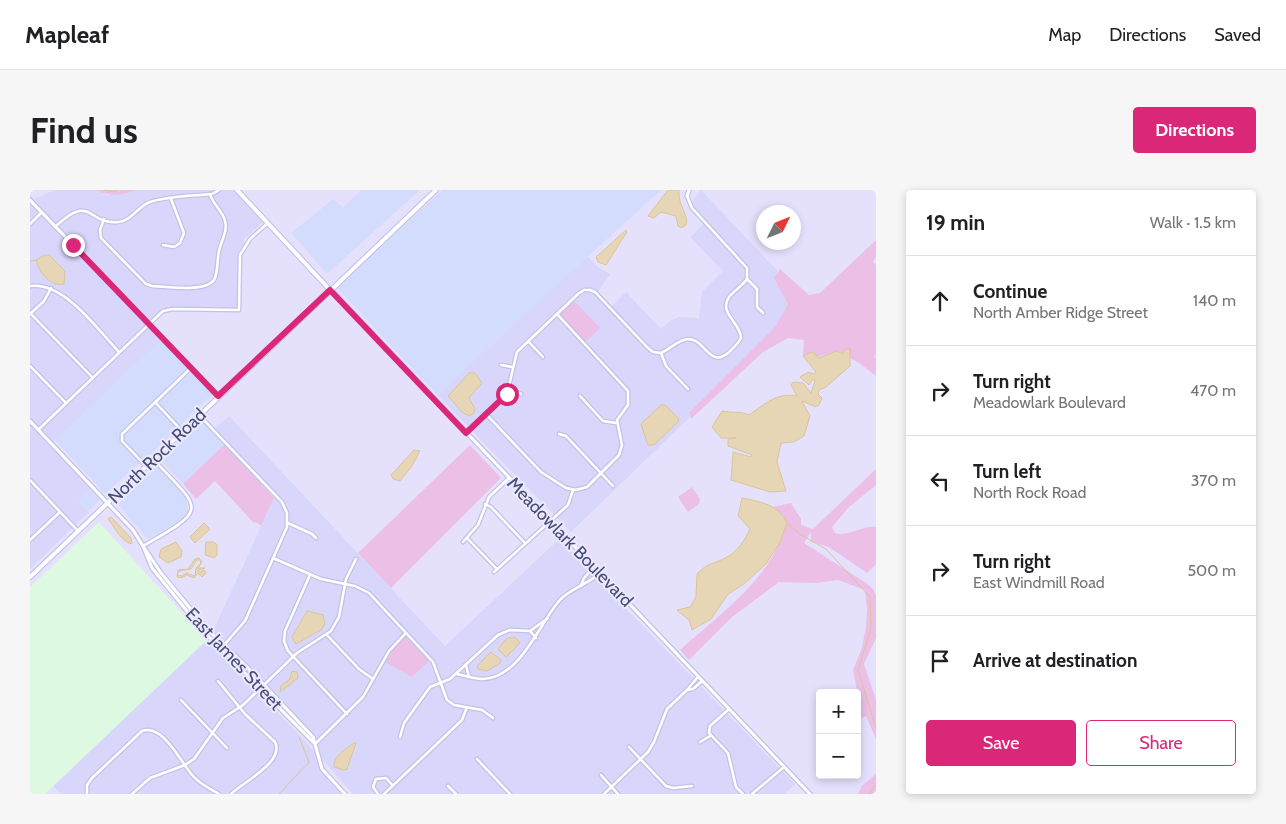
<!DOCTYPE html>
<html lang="en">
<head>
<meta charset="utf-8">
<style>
  :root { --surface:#fff; --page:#f6f6f6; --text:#202124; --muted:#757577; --line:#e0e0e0; --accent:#db2777 }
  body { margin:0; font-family:Cabin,sans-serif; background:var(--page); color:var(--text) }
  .controls { position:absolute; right:15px; bottom:15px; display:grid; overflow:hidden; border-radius:5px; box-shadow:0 2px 8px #0003 }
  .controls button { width:45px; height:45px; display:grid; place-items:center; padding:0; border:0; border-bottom:1px solid var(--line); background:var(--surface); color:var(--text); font:25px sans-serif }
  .compass { position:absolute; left:726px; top:15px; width:45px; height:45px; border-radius:50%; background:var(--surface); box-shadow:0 2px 8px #0003; rotate:47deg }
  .stop { position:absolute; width:15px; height:15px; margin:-11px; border:4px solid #db2777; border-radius:50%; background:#fff }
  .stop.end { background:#db2777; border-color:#fff; box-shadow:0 1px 5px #0008 }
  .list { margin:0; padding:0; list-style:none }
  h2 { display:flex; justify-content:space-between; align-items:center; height:65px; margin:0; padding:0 20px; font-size:21px }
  h2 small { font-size:16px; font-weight:400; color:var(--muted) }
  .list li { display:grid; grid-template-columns:32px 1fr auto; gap:15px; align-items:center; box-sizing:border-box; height:90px; padding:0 20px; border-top:1px solid var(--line) }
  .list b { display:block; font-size:19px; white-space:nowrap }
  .list p { margin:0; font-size:16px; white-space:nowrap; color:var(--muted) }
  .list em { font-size:16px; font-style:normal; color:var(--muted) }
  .actions { display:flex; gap:10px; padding:15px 20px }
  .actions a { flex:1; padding:11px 0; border:1px solid var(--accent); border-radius:5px; text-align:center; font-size:18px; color:var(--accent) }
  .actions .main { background:var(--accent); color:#fff }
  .icon { flex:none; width:28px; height:28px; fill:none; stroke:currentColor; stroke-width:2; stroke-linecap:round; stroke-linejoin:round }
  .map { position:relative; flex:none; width:846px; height:604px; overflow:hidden; border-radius:5px }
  header { display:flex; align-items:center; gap:30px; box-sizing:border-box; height:70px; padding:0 25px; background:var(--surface); border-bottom:1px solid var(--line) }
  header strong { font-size:24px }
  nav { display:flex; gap:28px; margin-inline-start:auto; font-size:18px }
  .intro { display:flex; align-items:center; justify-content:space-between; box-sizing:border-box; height:120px; padding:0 30px }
  h1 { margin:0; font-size:35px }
  .button { padding:12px 22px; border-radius:5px; background:var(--accent); color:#fff; font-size:18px; font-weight:700 }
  main { display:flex; gap:30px; padding:0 30px }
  aside { flex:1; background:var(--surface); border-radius:5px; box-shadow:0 2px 8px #0003 }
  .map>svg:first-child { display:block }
  .residential { fill:#d8d6fa }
  .commercial { fill:#d4dcfe }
  .education { fill:#def9e2 }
  .green { fill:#ebbfe6 }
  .water { fill:#e7d6b5; stroke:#dac59b; fill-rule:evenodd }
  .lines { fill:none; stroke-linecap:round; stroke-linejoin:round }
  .stream { stroke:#dac59b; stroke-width:1 }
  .minor-casing { stroke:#c2c2e7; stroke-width:5 }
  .tertiary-casing { stroke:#c2c2e7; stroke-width:5.5 }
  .secondary-casing { stroke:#bdbde9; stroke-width:6 }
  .minor { stroke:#fff; stroke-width:2.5 }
  .tertiary { stroke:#fff; stroke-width:3 }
  .secondary { stroke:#fff; stroke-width:4 }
  .route { stroke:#db2777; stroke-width:6 }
  .labels { text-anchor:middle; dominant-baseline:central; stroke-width:4; stroke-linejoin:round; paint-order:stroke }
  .street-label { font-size:18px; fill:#474d76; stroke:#ebe9ff }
</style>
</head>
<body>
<header>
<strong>Mapleaf</strong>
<nav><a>Map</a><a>Directions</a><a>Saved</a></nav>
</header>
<div class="intro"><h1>Find us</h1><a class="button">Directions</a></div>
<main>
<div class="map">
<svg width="846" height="604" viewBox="0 0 846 604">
  <rect width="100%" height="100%" fill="#e5e1fd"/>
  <g class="residential">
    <polygon points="24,0 64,0 77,5 96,4 105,0 203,0 233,32 214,49 208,111 205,119 145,119 133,121 119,134 133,149 21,254 63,298 49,312 59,322 0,379 0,6 4,9"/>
    <polygon points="671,0 778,113 541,342 407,205 557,66 568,77 580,84 568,102 582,116 596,102 631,139 640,131 649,127 669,128 672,102 693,81 660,47 673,35 674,27 661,13"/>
    <polygon points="199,226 415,456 529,349 765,594 754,604 323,604 291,568 285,547 183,441 246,304 183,240"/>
    <polygon points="177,450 278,554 288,567 287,571 312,604 31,604 23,596"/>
  </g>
  <g class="commercial">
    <polygon points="331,0 390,0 297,84 261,43 303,9 313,17"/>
    <polygon points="412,0 631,0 407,205 307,98"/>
    <polygon points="133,149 184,204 176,210 110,275 108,274 75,304 25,250"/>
    <polygon points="173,231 195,254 153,294 132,272"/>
    <polygon points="127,277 155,307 159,321 151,330 118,349 88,314"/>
    <polygon points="62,300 70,310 58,321 49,312"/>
  </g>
  <polygon class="education" points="69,332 177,450 15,604 0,604 0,397"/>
  <g class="green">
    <path d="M64,0H105C91,7 78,6 64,0Z"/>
    <polygon points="846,50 846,66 843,72 846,75 846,164 844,167 846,168 846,186 829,173 807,161 784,168 773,166 774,150 758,148 733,162 661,229 660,222 746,136 758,114 744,88 750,79 779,105 790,103"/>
    <polygon points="544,111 570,138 555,152 531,126 531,123"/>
    <polygon points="195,254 244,308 231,336 226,332 224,333 185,291 166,309 153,294"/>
    <polygon points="440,255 471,288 361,398 328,363"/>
    <path d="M846,279V295L819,317L802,337L805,343C820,347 832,335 846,337V374L837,383L799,357L781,352V342L774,353L836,393L843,399L846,406V448L834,474L846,510V549L836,526L827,530L828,506L823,480L832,458L836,436L837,419L835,400L808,390L786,393L749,392L702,427L659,470L650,460C683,430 732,395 749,353C752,345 752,334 754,326L743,317L761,313L771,329V335L783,339Z"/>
    <polygon points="662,297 670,309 669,314 658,322 648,307"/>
    <polygon points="375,446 399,471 382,487 355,472 363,458"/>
    <polygon points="846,584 846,604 828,604 832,596"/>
  </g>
  <g class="water">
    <path d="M638,0H649C648,18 659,23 656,35L652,38L648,36L646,26L631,22L624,28L618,26Z"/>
    <polygon points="596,40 597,42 576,75 568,72 566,67"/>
    <path d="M15,65H19L35,81L34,94C20,97 9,82 6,70Z"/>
    <path d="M816,159H820V176L796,197L789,200L788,204L792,208L789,215L786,217L772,211L780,226L774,246L764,252L751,253L747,272L756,301L740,302L701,290L703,262L721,267L722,265L698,256V249L706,248H691L682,237L692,221C701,223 710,221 719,225C735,214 747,202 767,206L761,195L763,192L773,193L781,203L785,191L783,189L779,195L770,187L778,182L784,184L786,182L773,166L782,162L789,168L807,161L812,164Z"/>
    <polygon points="439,183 445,183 452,193 439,208 445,219 444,223 439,226 432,222 418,206"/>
    <polygon points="631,215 635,215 649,229 648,232 624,255 618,255 611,234"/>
    <polygon points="384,260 390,261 382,276 370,291 363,289 361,285"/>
    <path d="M712,308C731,312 748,314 757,333L750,352L736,374L714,394L698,404L681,429L662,440L659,430L647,420L660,417L666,407L667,384C678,372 685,374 697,367C708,361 715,350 720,339L708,326Z"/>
    <path d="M81,327L101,348L102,354C91,352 84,336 78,329Z"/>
    <polygon points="174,333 180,339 165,353 160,347"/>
    <polygon points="146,352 152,361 151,367 138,373 129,367 131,359"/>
    <polygon points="176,352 184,352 187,355 187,365 184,368 175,365"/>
    <path d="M169,368L172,372L168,378H175L168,380L170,382L174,380L176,383L172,387L168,383L164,388L157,385L151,388L147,387L148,380L158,379L165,369ZM167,370H170L171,373L166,378L165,386L156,383L152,386L147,385L149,381L161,379Z"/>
    <polygon points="277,421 293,425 295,434 291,440 266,454 262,447"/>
    <polygon points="477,448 486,448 490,453 476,467 468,459"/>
    <polygon points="461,462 471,470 470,473 457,481 448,479 447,476"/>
    <polygon points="262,481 267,482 268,488 250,502 251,496 260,489"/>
    <path d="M324,553H326L317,579L313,580L304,577C303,566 316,559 324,553Z"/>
  </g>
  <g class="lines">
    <g class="stream">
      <polyline points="74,0 85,2 87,0"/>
      <polyline points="0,71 7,70"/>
      <polyline points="757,333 771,345 796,359 840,407 841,438 828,480 846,538"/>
      <polyline points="249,604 279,572 269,547"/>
      <polyline points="839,604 846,595"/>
    </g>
    <defs>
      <g id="minor">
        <path d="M74,29L70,40L71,48L116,94L122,96C137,97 179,103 185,88C188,80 187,70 189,61C191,51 198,41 195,31C193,21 183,15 180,4"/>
        <polyline points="0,34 11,23"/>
        <path d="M25,37C62,2 57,35 88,32C102,31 108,16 120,12C139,6 162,6 182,4L189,0"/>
        <polyline points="133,55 144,57 150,53 154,43 141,9"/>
        <polyline points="717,89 727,99 727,117 733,123"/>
        <path d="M0,96C34,91 68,140 89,162"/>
        <polyline points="560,100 565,102 617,157 623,162 631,163"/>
        <polyline points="0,124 14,111 21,98"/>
        <polyline points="1,124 62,187"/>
        <polyline points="498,151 513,167"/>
        <path d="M631,163C640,159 649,149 659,149C675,150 680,178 698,163C703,158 708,154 711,148C711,133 688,123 699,107C704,101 712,96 717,89V78L662,18L657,6"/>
        <polyline points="631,163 636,176 658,199"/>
        <polyline points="471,175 482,177"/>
        <polyline points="0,176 36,213"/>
        <polyline points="480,199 491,204"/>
        <polyline points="550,206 573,231 586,233"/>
        <polyline points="125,212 152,241"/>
        <polyline points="456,224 511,282 536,298 546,300 557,297 589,265 592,255 587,230 598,215 598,201 527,124"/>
        <polyline points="169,225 252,312 257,323 257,337 215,431 194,455"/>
        <polyline points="8,240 133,121 143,119 209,120 210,65 220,49 238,33"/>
        <polyline points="436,243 477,204 487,162 548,104 554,100 560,100"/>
        <polyline points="529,244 536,246 583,296"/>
        <polyline points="116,276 92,251 92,244 161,178"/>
        <polyline points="0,290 48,341"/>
        <polyline points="455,314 461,317 495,353"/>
        <polyline points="258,333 282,344 286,348"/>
        <polyline points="437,348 467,379"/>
        <polyline points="0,350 30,322"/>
        <polyline points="433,352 448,335 459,307 479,288"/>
        <path d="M113,356C180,318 172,321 123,269"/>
        <polyline points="243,368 291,389 325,396 339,403 403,472 417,510 424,515 452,520 463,528"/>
        <polyline points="464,382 538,315 543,300"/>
        <polyline points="280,385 255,441 254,451 258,461 317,524"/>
        <polyline points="551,396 554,388 564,377"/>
        <polyline points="500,441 506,448"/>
        <polyline points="297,445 329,479 343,489"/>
        <polyline points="436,475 439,487"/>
        <path d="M427,484C435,486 445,489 453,489C490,488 509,434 529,411C538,400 558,394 570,383"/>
        <polyline points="667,488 657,500 663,499 671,492"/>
        <path d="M188,491L215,524L245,552C255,572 213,592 201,604"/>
        <polyline points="151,510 197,558"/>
        <polyline points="698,520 680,536 679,543 698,563 706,597 713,604"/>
        <polyline points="370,547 374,533 400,497 420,489 468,445 480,440 500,441 518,428"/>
        <polyline points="670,552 680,546"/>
        <polyline points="285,554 333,507 359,461 376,443"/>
        <polyline points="599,557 636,596 643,598 662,596"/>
        <polyline points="447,569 480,604"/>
        <polyline points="571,585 588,604"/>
        <polyline points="418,596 426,604"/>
        <path d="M57,604V595L62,588L112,541C133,533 151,573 163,586C170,594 180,599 189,604"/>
        <polyline points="102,604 120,588 155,575 164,569 193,528 213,515 267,463 301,441 309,427 316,389 326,369"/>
        <polyline points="348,604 343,597 346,589 356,588 363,596"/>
        <polyline points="354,604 432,530 437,517"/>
        <polyline points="574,604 618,562 624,552 637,519 657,500"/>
        <polyline points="722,604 754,577"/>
      </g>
      <g id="tertiary">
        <polyline points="657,6 659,0"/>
        <polyline points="0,10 188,206"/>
        <polyline points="301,100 780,604"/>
        <polyline points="0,231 103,340 113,356"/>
        <polyline points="285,554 174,442 122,378 113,356 131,383 178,440 216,476 283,547 292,579 315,604"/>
      </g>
      <g id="secondary">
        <polyline points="207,0 300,100"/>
        <polyline points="0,387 406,0"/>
      </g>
    </defs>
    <use href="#minor" class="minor-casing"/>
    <use href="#tertiary" class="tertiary-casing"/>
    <use href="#secondary" class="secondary-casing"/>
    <use href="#minor" class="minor"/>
    <use href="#tertiary" class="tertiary"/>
    <use href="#secondary" class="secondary"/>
  </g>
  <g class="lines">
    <polyline class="route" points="43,55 188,206 300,100 436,243 477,204"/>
  </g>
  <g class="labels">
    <g class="street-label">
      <text transform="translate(127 266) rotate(-44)">North Rock Road</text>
      <text transform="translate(540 352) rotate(46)">Meadowlark Boulevard</text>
      <text transform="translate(204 469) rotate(47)">East James Street</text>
    </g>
  </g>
</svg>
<div class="controls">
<button>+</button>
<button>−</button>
</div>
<svg class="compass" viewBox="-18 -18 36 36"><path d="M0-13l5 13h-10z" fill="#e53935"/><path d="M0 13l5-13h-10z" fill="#757577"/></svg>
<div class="stop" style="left:477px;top:204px"></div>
<div class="stop end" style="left:43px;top:55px"></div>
</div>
<aside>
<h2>19 min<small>Walk · 1.5 km</small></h2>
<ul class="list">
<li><svg class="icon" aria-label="ahead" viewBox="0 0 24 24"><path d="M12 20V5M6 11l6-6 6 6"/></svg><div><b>Continue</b><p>North Amber Ridge Street</p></div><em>140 m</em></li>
<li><svg class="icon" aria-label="right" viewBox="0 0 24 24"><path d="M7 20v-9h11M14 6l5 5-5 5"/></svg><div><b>Turn right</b><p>Meadowlark Boulevard</p></div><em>470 m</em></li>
<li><svg class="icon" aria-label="left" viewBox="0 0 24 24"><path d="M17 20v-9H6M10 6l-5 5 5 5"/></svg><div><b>Turn left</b><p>North Rock Road</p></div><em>370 m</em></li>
<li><svg class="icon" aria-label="right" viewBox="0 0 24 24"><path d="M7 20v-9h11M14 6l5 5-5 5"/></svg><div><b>Turn right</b><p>East Windmill Road</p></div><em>500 m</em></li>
<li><svg class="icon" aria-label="arrive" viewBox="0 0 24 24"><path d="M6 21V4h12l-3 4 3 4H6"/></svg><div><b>Arrive at destination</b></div></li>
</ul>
<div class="actions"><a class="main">Save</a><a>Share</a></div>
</aside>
</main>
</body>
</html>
